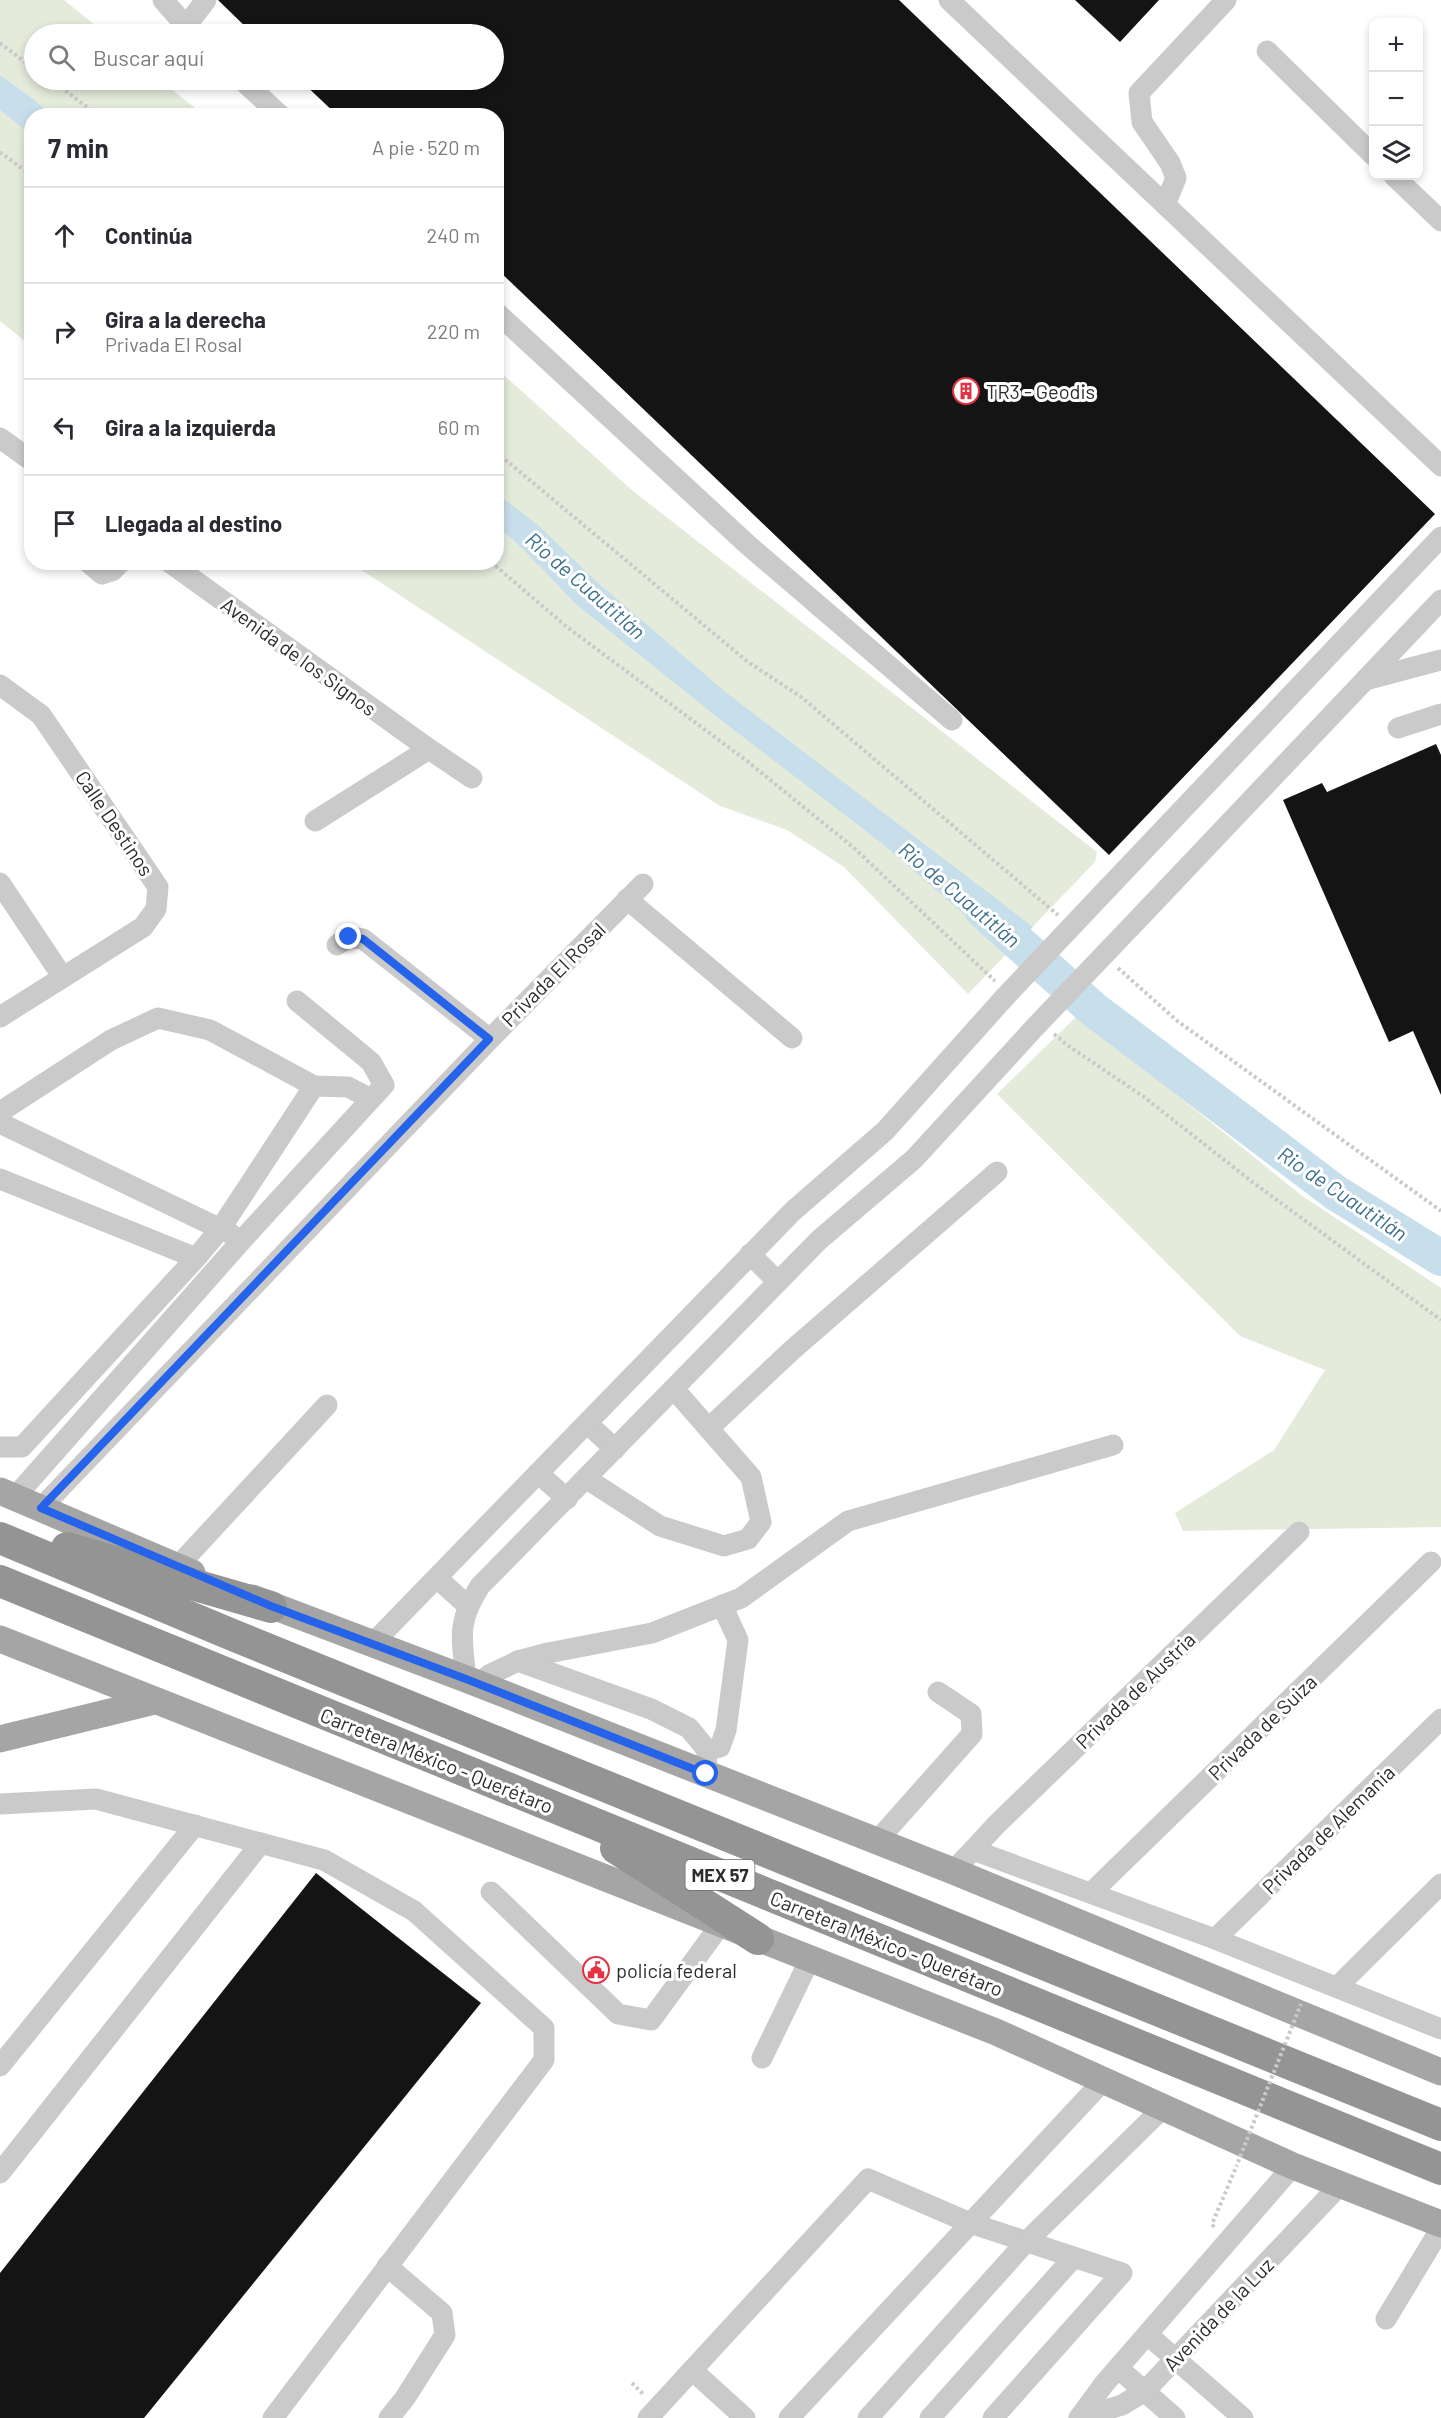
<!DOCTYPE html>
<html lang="es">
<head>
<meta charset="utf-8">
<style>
  :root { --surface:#fff; --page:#f7f7f7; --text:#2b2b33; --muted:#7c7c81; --line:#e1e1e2 }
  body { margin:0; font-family:Barlow,sans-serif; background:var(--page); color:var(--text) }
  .controls { position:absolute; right:18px; top:18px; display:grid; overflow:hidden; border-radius:12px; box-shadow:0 3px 9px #0003 }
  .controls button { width:54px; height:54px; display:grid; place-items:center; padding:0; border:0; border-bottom:2px solid var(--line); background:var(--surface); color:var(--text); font:30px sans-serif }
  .stop { position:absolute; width:18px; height:18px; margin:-14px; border:4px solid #2563eb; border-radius:50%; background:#fff }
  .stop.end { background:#2563eb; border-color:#fff; box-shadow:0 2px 6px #0008 }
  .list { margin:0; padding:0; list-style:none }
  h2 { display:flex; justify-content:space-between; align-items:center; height:78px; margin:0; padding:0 24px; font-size:26px }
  h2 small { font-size:20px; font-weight:400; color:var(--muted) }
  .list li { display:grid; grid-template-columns:39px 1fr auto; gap:18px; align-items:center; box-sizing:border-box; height:96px; padding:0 24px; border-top:2px solid var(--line) }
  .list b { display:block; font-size:22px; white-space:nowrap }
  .list p { margin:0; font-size:20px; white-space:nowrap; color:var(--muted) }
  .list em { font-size:20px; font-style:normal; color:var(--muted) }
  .icon { flex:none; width:33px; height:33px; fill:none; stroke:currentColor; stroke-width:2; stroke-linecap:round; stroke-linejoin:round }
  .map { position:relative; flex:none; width:1441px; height:2418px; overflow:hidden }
  .search { position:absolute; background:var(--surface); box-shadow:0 3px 9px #0003; left:24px; top:24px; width:480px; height:66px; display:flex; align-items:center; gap:15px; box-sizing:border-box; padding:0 21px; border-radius:33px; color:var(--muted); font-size:22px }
  .panel { position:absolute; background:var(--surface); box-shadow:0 3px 9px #0003; left:24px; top:108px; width:480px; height:462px; border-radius:24px }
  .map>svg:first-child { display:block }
  .green { fill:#e4ebdb }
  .water { fill:#c7deeb }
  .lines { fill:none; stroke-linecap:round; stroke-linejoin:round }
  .river { stroke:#c7deeb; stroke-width:36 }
  .building { fill:#141414 }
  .path { stroke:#cacaca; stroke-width:4; stroke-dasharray:3 3; stroke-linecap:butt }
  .minor { stroke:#cacaca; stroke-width:21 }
  .major { stroke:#a5a5a5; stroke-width:27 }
  .highway { stroke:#949494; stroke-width:32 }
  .path-bridge { stroke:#cacaca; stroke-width:4; stroke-dasharray:3 3; stroke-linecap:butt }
  .minor-bridge { stroke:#cacaca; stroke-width:21 }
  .route { stroke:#2563eb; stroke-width:8 }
  .labels { text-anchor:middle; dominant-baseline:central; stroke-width:6; stroke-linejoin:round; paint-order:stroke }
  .shield { fill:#fff; stroke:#6c6c6c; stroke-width:1.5 }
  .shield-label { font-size:18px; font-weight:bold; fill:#2d2d2d }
  .poi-label { font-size:20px; fill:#2d2d2d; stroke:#fff; text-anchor:start }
  .street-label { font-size:20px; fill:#2d2d2d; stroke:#fff }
  .water-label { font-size:21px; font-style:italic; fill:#3d708e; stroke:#fff }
</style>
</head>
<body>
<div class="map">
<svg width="1441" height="2418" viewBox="0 0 1441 2418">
  <rect width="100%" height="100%" fill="#fff"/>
  <g class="green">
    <polygon points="0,0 64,0 106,34 34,34 34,80 160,80 204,115 32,116 31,346 0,321"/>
    <polygon points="497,369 633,491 1097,852 1095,862 968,994 844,867 787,830 720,806 351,563 496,562"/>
    <polygon points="1078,1015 1301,1195 1441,1288 1441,1527 1183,1531 1175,1513 1274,1450 1325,1370 1240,1336 997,1094"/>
  </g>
  <g class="water">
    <polygon points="0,75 33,99 51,115 32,116 31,135 0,110"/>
    <polygon points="496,493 538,525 597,582 728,694 1033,927 1008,952 884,845 712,713 577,605 520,546 497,526"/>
  </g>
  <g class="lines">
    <polyline class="river" points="982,910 1093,1009 1336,1193 1441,1258"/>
  </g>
  <g class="building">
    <polygon points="218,0 899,0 1435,514 1109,855 496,268 496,116 338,116 300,80 494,80 494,34 253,34"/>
    <polygon points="1075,0 1159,0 1120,42"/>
    <polygon points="1436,744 1441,755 1441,1095 1413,1031 1389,1042 1283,800 1322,783 1327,792"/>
    <polygon points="316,1873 481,2003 144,2418 0,2418 0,2273"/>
  </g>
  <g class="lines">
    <g class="path">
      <polyline points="0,43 34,69"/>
      <polyline points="51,80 99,116"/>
      <polyline points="0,152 32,176"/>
      <polyline points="496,452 748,662 800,696 1058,915"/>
      <polyline points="491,562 567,627 747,761 854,848 995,981"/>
      <polyline points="1118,968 1176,1020 1441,1211"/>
      <polyline points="1054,1034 1067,1045 1144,1097 1255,1184 1441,1320"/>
      <polyline points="1214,2227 1212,2224 1237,2165"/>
      <polyline points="632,2383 644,2395"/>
    </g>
    <g class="minor">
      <polyline points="163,0 186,26"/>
      <polyline points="949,0 1441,466"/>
      <polyline points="194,34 186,26 206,0"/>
      <polyline points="1267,51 1374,156"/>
      <polyline points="242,80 281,116"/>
      <polyline points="1394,176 1441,221"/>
      <polyline points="1165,205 1176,178 1170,163 1142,122 1139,93 1226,0"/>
      <polyline points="496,312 748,545 952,720"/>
      <polyline points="0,438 32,461"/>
      <polyline points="88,562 102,574 112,571 121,562"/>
      <polyline points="169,562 429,749 472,778"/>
      <polyline points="1365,680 1441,660"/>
      <polyline points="0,685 41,715 158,887 156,909 143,927 0,1017"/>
      <polyline points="1398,728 1441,714"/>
      <polyline points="315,821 429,749"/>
      <polyline points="0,883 62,976"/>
      <polyline points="1108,888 1441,537"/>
      <polyline points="627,899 792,1038"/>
      <polyline points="1143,914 1441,600"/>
      <polyline points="337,945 349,937 363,939 490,1039"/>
      <polyline points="314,1086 348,1087 371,1099"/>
      <polyline points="0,1112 111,1040 158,1018 210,1030 314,1086 221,1228 196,1258 22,1447 0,1447"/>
      <polyline points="0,1123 231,1234"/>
      <polyline points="0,1179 196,1258"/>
      <polyline points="750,1254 778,1282"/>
      <polyline points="588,1424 615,1449"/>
      <polyline points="709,1428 791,1351 997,1172"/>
      <polyline points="538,1473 567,1499"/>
      <polyline points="587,1479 660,1526 724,1546 748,1539 761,1522 751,1477 674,1389"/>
      <polyline points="15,1497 243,1239 384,1085 371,1062 297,1001"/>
      <polyline points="41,1508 490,1039 643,884"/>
      <polyline points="178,1566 327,1405"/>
      <polyline points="437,1578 468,1606"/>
      <polyline points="373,1643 793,1211 885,1131 1004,998"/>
      <polyline points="518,1661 548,1653 652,1633 741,1598 848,1521 1113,1445"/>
      <path d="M466,1679C462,1637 456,1624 480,1586L819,1240L914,1159L1037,1025"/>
      <polyline points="479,1684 489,1675 518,1661 651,1709 689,1728 707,1750 706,1774"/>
      <polyline points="707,1750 720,1747 726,1730 738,1640 722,1605"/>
      <polyline points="0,1804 96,1799 324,1860 414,1911 544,2028 544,2060 273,2418"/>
      <polyline points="877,1841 972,1734 971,1714 938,1692"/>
      <polyline points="973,1850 996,1825 1299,1532"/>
      <polyline points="953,1871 973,1850 1215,1939 1441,2029"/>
      <polyline points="491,1892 618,2014 651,2020 721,1924"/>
      <polyline points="1092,1892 1431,1562"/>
      <polyline points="1215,1939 1441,1719"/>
      <polyline points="1337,1987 1441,1884"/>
      <polyline points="762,2058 810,1959"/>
      <polyline points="0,2066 195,1825"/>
      <polyline points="0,2173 261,1843"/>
      <polyline points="387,2266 442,2313 445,2335 405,2398 389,2418"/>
      <polyline points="1386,2319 1441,2228"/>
      <polyline points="1148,2335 1243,2418"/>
      <polyline points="1118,2368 1175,2418"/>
      <polyline points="692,2370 745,2418"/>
      <polyline points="648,2418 868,2179 970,2223 1122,2273 993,2418"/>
      <polyline points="789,2418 1103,2081"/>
      <polyline points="868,2418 1026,2242 1163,2108"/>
      <polyline points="930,2418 1074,2257"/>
      <polyline points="1079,2418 1122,2405 1145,2391 1340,2185"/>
      <polyline points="1079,2418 1104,2384 1293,2166"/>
    </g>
    <g class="major">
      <polyline points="0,1491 192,1573"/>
      <polyline points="252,1598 466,1679 953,1871 1441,2072"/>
      <polyline points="0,1639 996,2032 1293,2166 1441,2224"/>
      <polyline points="0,1739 155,1701"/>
    </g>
    <g class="highway">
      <polyline points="0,1538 235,1636 1441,2125"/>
      <polyline points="67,1548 271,1607"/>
      <polyline points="0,1581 1441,2169"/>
      <polyline points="616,1848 758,1939"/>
    </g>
    <polyline class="path-bridge" points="1238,2162 1301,2004"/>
    <g class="minor-bridge">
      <polyline points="1004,998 1108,888"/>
      <polyline points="1037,1025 1143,914"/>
    </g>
  </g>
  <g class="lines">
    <polyline class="route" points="349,937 363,939 489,1039 41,1508 271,1606 466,1679 706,1774"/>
  </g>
  <defs>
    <symbol id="building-ring" viewBox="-11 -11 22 22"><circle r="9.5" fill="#fff" stroke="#e23243" stroke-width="1.5"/><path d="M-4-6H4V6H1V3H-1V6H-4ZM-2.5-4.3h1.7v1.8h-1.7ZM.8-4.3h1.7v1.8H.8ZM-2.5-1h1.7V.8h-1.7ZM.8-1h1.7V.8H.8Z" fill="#e23243"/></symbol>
    <symbol id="civic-ring" viewBox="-11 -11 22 22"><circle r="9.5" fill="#fff" stroke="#e23243" stroke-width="1.5"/><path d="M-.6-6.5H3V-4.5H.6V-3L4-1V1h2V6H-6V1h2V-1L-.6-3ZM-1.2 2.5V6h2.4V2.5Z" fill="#e23243"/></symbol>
  </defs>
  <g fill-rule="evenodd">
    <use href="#building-ring" x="951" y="376" width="30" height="30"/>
    <use href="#civic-ring" x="581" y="1955" width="30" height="30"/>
  </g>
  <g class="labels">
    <rect class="shield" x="685.5" y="1860" width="69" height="30" rx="4.5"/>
    <g class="shield-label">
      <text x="720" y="1875">MEX 57</text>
    </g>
    <g class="poi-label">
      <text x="986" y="391">TR3 - Geodis</text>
      <text x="616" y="1970">policía federal</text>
    </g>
    <g class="street-label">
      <text transform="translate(299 656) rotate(36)">Avenida de los Signos</text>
      <text transform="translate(115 823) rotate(56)">Calle Destinos</text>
      <text transform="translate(553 974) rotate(-45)">Privada El Rosal</text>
      <text transform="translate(1135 1690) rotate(-44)">Privada de Austria</text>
      <text transform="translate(1262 1727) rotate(-44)">Privada de Suiza</text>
      <text transform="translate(437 1760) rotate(22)">Carretera México - Querétaro</text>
      <text transform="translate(1328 1829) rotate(-44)">Privada de Alemania</text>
      <text transform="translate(887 1943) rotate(22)">Carretera México - Querétaro</text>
      <text transform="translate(1218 2314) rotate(-46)">Avenida de la Luz</text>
    </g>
    <g class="water-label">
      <text transform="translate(586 585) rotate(41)">Rio de Cuautitlán</text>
      <text transform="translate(960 894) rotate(40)">Rio de Cuautitlán</text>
      <text transform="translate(1343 1193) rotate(34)">Rio de Cuautitlán</text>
    </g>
  </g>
</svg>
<div class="controls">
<button>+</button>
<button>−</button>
<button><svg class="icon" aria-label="layers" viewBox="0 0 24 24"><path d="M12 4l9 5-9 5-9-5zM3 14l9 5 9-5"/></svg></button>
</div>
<div class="stop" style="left:706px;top:1774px"></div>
<div class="stop end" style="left:349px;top:937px"></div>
<div class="search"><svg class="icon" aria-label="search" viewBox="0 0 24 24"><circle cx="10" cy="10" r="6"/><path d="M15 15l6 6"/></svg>Buscar aquí</div>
<section class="panel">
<h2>7 min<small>A pie · 520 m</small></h2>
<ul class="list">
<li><svg class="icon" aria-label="ahead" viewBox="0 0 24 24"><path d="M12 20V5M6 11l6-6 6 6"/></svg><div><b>Continúa</b></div><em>240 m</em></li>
<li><svg class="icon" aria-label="right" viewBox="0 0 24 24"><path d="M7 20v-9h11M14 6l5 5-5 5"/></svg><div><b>Gira a la derecha</b><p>Privada El Rosal</p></div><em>220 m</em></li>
<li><svg class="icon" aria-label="left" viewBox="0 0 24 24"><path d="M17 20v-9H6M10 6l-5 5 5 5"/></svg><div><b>Gira a la izquierda</b></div><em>60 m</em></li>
<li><svg class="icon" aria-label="arrive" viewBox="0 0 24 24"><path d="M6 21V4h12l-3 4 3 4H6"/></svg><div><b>Llegada al destino</b></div></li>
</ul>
</section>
</div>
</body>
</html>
